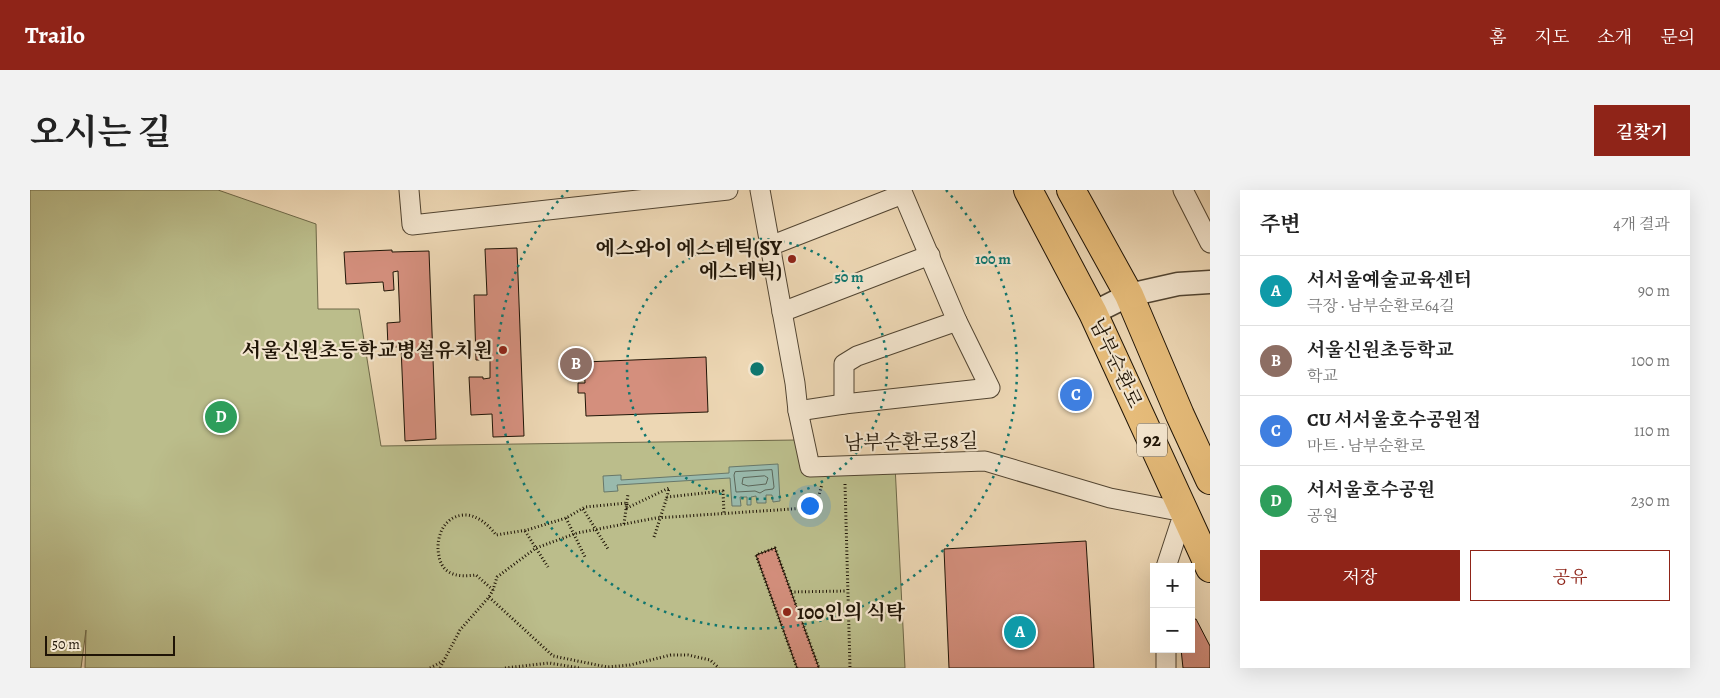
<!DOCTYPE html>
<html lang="ko">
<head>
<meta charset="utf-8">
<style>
  :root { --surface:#fff; --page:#f2f2f2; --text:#222; --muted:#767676; --line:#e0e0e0; --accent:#8f2418 }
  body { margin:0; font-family:Alegreya,"Noto Serif KR",serif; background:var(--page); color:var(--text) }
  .controls { position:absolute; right:15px; bottom:15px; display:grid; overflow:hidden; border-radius:0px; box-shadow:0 5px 20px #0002 }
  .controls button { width:45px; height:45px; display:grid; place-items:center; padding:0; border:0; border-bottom:1px solid var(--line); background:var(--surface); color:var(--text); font:25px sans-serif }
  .scale { position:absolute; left:15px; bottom:12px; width:130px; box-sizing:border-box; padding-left:5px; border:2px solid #1f1406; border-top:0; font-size:14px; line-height:18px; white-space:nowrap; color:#1f1406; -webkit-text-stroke:4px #f3e5ce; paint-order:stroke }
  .you { position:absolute; left:779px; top:315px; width:18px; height:18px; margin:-12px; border:4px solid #fff; border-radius:50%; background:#1a73e8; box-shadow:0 0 0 8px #1a73e833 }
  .badge { display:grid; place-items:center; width:32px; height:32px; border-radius:50%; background:var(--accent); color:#fff; font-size:16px; font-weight:700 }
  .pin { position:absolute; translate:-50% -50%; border:2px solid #fff; box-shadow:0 1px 5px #0006 }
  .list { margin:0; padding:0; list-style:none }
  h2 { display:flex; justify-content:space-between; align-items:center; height:65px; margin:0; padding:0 20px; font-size:21px }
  h2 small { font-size:16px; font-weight:400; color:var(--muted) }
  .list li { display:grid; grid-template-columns:32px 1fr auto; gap:15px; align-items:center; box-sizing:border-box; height:70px; padding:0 20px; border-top:1px solid var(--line) }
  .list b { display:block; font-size:19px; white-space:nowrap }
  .list p { margin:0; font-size:16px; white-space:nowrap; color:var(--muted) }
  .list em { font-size:16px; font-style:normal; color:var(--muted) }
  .actions { display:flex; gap:10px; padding:15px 20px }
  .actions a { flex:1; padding:11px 0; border:1px solid var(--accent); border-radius:0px; text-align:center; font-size:18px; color:var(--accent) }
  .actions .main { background:var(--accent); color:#fff }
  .map { position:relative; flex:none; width:1180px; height:478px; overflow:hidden; border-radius:0px }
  header { display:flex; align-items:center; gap:30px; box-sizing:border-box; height:70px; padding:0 25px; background:var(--accent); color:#fff }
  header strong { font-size:24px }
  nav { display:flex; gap:28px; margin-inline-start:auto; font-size:18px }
  .intro { display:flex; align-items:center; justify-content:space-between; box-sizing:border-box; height:120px; padding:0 30px }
  h1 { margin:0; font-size:35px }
  .button { padding:12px 22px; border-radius:0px; background:var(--accent); color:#fff; font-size:18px; font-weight:700 }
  main { display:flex; gap:30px; padding:0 30px }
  aside { flex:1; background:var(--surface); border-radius:0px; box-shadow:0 5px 20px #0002 }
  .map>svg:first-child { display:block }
  .green { fill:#bbbd8b; stroke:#6d6848 }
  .water { fill:#99baad; stroke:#68786a }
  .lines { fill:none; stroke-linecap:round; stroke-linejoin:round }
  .shore { stroke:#5c675a; stroke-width:1 }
  .building { fill:#d48f7d; stroke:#1f1406 }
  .minor-casing { stroke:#524532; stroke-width:21 }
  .tertiary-casing { stroke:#524532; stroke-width:25 }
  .primary-casing { stroke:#1f1406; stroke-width:30 }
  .path { stroke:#1f1406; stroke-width:3; stroke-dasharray:1 2.5; stroke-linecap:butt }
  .minor { stroke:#f3e5ce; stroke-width:19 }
  .tertiary { stroke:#f3e5ce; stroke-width:22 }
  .primary { stroke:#e6bc7a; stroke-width:28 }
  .ring { fill:none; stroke:#0f766e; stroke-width:2.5; stroke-dasharray:2.5 5 }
  .poi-dot { fill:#8f2418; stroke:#f3e5ce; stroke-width:2 }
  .labels { text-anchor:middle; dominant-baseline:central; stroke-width:4.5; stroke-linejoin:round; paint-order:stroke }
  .shield { fill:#f3e5ce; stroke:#5f5342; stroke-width:1 }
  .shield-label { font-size:19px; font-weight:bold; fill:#1f1406 }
  .poi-label { font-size:20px; font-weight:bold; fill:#1f1406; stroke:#f3e5ce; text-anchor:end }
  .street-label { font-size:20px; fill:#1f1406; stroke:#f3e5ce }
  .centre { fill:#0f766e; stroke:#f3e5ce; stroke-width:2.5 }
  .ring-label { font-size:15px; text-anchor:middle; font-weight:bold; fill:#0f766e; stroke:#f3e5ce; stroke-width:4.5; stroke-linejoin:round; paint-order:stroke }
</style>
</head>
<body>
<header>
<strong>Trailo</strong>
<nav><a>홈</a><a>지도</a><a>소개</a><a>문의</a></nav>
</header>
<div class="intro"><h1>오시는 길</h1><a class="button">길찾기</a></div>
<main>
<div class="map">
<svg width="1180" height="478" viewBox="0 0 1180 478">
  <rect width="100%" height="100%" fill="#edd7b4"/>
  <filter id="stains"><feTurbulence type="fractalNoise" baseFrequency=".004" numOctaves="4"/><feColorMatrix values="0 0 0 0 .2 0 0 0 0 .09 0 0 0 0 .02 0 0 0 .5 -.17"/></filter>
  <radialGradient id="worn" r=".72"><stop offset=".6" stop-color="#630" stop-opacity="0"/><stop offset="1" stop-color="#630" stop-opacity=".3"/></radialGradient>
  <polygon class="green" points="0,0 188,0 286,34 288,119 329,119 351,256 766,250 771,273 865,275 875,478 55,478 56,440 51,478 0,478"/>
  <polygon class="water" points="748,274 750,311 743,312 742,305 736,305 736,313 727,313 726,306 721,307 721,315 717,315 717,307 710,307 711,316 702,316 700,288 587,295 588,301 574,302 573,286 591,285 591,290 699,283 699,277"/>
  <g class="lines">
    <g class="shore">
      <polygon points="742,280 744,297 743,299 735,300 730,303 725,301 706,302 704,285 705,282"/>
      <polygon points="735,286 738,288 736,294 718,296 712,294 713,288"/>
    </g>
  </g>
  <g class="building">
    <polygon points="487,58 494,246 463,247 462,224 441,225 439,187 453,187 453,189 460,188 460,170 446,170 444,105 457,105 455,59"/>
    <polygon points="362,60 362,62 399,61 406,249 375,251 371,157 358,157 357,133 370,132 368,81 363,82 364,100 354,101 353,92 316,94 314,62"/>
    <polygon points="676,167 678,222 556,226 555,203 548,203 548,193 555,193 554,172"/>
    <polygon points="1056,351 1064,478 919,478 914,359"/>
    <polygon points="745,358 789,478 767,478 726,365"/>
    <polygon points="1166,429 1180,456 1180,478 1153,478 1151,459 1161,459 1161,430"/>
  </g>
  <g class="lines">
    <defs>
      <g id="minor">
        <polyline points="379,0 382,35 698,0"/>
        <polyline points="730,0 765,193 768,221 780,277 955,271 1080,308 1154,322 1136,377"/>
        <polyline points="1153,0 1180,53"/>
        <polyline points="740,56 873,4 927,131 960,198 814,214 768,221"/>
        <polyline points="752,122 900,65"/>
        <polyline points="814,214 814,174 827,166 927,131"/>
        <polyline points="1136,459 1136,478"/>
      </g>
      <polyline id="tertiary" points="1063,123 1099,105 1148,94 1180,92"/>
      <g id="primary">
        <polyline points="998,0 1063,123 1180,378"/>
        <polyline points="1041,0 1099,105 1150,225 1180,290"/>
      </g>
    </defs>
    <use href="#minor" class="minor-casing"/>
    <use href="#tertiary" class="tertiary-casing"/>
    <use href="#primary" class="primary-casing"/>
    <g class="path">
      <polyline points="815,294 820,478"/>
      <polyline points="553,319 578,359"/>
      <polyline points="536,328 555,367"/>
      <polyline points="594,334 598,304"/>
      <polyline points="495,341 518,377"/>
      <polyline points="624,347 637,307"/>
      <path d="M463,400L446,385C437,386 427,387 419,382C413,379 410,372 409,366C405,349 413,326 434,325C446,324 459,335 466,345L497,340L536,328L555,317L597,313V318L639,298L637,307L693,301L694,324"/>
      <polyline points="761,402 817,401"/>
      <polyline points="459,407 523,466 577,477 600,475 641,465 658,465 680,470 689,478"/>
      <polyline points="400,478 413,471"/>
      <polyline points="410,478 430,440 459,407 463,400 467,387 506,358 547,343 626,328 777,318 789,305 792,294"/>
      <polyline points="475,478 519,473 550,478"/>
      <polyline points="767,478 726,365 745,358 789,478"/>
    </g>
    <use href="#minor" class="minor"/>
    <use href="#tertiary" class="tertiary"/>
    <use href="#primary" class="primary"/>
  </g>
  <g class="ring">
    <circle cx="727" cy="179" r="130"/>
    <path d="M916 0A260 260 0 1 1 538 0"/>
  </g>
  <g class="poi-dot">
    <circle cx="762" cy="69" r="5"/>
    <circle cx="473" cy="160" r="5"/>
    <circle cx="757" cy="422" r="5"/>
  </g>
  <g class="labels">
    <rect class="shield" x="1107" y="233.5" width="30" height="33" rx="4"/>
    <g class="shield-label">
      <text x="1122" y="250">92</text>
    </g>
    <g class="poi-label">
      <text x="752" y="58">에스와이 에스테틱(SY<tspan x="752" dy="23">에스테틱)</tspan></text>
      <text x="463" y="160">서울신원초등학교병설유치원</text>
      <text x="767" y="422" text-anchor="start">100인의 식탁</text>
    </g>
    <g class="street-label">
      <text transform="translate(1086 173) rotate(65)">남부순환로</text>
      <text transform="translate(881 252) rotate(-1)">남부순환로58길</text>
    </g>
  </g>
  <circle cx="727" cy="179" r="8" class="centre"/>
  <g class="ring-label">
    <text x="963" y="74">100 m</text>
    <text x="819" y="92">50 m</text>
  </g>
  <rect width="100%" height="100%" filter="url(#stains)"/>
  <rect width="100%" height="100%" fill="url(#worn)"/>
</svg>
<div class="controls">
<button>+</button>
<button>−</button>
</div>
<div class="scale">50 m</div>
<div class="you"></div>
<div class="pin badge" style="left:990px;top:442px;background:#0f9aa8">A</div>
<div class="pin badge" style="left:546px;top:174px;background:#8d6e63">B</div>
<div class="pin badge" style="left:1046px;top:205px;background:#3f7fe0">C</div>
<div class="pin badge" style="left:191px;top:227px;background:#2e9e5b">D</div>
</div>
<aside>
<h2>주변<small>4개 결과</small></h2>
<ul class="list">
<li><span class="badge" style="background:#0f9aa8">A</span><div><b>서서울예술교육센터</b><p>극장 · 남부순환로64길</p></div><em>90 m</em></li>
<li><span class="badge" style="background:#8d6e63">B</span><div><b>서울신원초등학교</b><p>학교</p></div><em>100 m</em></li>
<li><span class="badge" style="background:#3f7fe0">C</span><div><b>CU 서서울호수공원점</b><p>마트 · 남부순환로</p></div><em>110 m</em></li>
<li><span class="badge" style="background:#2e9e5b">D</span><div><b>서서울호수공원</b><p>공원</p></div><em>230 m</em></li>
</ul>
<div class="actions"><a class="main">저장</a><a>공유</a></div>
</aside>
</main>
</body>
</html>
